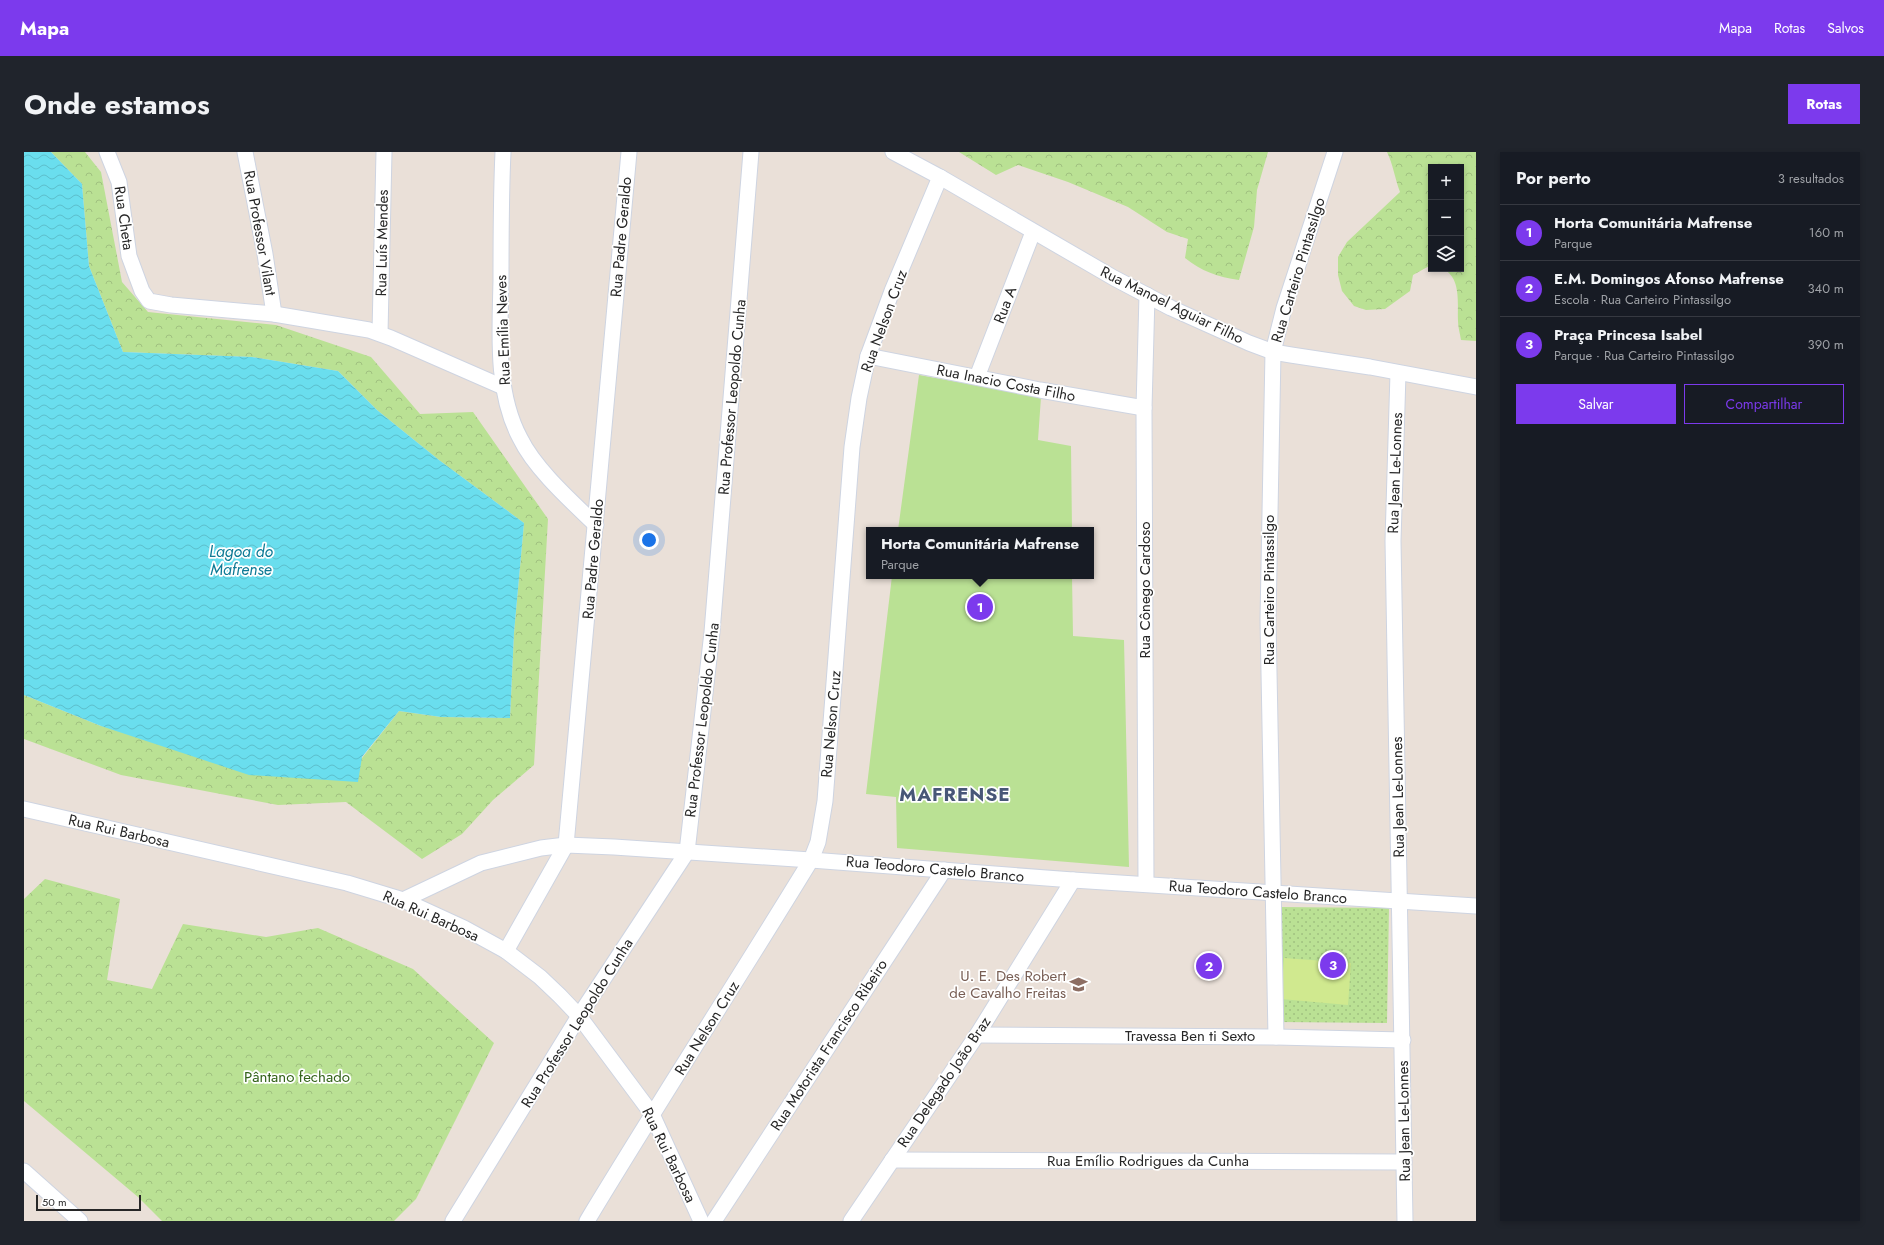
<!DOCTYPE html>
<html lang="pt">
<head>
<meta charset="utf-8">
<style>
  :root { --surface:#171b24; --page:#20242c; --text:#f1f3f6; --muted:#9ea1a6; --line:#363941; --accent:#7c3aed }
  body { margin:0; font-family:Jost,sans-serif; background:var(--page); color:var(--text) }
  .controls { position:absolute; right:12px; top:12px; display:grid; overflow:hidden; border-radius:0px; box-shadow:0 2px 6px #0003 }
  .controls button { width:36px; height:36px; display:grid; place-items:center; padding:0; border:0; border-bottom:1px solid var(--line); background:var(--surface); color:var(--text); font:20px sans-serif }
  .scale { position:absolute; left:12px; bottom:10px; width:105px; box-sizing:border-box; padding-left:4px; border:2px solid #272727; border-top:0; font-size:11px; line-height:14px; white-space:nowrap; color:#272727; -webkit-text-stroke:3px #fff; paint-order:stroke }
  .you { position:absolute; left:625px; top:388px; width:14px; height:14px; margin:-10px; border:3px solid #fff; border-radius:50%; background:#1a73e8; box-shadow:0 0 0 6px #1a73e833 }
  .badge { display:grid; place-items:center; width:26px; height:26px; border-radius:50%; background:var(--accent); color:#fff; font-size:13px; font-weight:700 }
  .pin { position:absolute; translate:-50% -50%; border:2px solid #fff; box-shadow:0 1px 4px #0006 }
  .popup { position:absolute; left:842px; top:375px; width:228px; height:52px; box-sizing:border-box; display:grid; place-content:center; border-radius:0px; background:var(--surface); filter:drop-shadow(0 1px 3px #0005); font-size:13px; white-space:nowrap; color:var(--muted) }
  .popup b { font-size:15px; color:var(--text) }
  .popup::after { content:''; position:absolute; left:50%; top:100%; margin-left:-8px; border:8px solid transparent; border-top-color:var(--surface) }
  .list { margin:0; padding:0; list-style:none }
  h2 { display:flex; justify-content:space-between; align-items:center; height:52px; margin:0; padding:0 16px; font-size:17px }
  h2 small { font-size:13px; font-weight:400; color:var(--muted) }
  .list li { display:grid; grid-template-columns:26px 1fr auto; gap:12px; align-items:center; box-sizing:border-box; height:56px; padding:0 16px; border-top:1px solid var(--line) }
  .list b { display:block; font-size:15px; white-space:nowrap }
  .list p { margin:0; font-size:13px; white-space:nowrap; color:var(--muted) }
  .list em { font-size:13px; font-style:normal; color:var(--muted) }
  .actions { display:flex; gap:8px; padding:12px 16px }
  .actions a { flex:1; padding:9px 0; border:1px solid var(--accent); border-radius:0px; text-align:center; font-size:14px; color:var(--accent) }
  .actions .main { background:var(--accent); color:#fff }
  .icon { flex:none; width:22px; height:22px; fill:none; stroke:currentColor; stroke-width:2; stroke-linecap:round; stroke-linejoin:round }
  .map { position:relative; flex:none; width:1452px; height:1069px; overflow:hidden; border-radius:0px }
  header { display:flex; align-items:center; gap:24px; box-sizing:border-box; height:56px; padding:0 20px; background:var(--accent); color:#fff }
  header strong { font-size:19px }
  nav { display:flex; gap:22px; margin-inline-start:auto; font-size:14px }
  .intro { display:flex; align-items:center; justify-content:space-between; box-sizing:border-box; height:96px; padding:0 24px }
  h1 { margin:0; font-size:28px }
  .button { padding:10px 18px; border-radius:0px; background:var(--accent); color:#fff; font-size:14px; font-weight:700 }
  main { display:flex; gap:24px; padding:0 24px }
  aside { flex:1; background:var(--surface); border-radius:0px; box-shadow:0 2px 6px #0003 }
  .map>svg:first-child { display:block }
  .grass { fill:#bae194 }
  .forest { fill:url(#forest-crowns) }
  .park { fill:url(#park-dots) }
  .pitch { fill:#d0e98f }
  .water { fill:url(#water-waves) }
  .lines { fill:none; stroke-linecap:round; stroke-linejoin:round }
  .minor-casing { stroke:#ced4e1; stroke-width:17 }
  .minor { stroke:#fff; stroke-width:15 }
  .labels { text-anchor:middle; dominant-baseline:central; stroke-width:3.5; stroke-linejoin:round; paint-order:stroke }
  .street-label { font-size:15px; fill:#272727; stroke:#fff }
  .education-label { font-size:15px; fill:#785e54; stroke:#fff; text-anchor:end }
  .park-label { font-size:15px; fill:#336219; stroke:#fff }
  .water-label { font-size:16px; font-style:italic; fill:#0d7a95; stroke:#fff }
  .district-label { font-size:19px; font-weight:bold; letter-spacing:1px; fill:#485777; stroke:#fff }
</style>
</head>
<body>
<header>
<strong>Mapa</strong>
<nav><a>Mapa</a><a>Rotas</a><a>Salvos</a></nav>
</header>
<div class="intro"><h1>Onde estamos</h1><a class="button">Rotas</a></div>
<main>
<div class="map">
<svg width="1452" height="1069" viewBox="0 0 1452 1069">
  <defs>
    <pattern id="forest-crowns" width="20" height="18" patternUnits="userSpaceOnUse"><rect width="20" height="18" fill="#bae194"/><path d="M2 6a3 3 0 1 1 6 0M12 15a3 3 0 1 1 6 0" fill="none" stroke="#a0c180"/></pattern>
    <pattern id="park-dots" width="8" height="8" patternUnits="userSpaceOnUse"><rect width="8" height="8" fill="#bae194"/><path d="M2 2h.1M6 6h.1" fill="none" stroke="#a0c180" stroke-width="1.8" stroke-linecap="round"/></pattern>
    <pattern id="water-waves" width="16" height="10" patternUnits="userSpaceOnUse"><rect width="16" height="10" fill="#6adeee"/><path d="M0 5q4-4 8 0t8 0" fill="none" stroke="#5cbecc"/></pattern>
  </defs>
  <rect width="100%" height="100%" fill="#eae0d8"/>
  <g class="grass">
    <polygon points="895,223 1017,245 1014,288 1047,294 1048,378 874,378"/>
    <polygon points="868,424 1048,424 1049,484 1100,488 1105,715 873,696 872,645 842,642"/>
  </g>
  <g class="forest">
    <polygon points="27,0 61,0 77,20 98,130 124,160 252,173 347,205 396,262 449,260 524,367 510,613 469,648 438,682 398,707 322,650 254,653 97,623 0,587 0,543 77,574 338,606 375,559 417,565 486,566 490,481 500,371 415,308 353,258 314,219 228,205 99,200 65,114 58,32"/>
    <path d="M935,0H1244L1233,38L1230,75L1215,128C1194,125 1177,119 1161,106L1164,87L1143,80L1104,55L1044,30L994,13L972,23Z"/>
    <path d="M1363,0H1452V189L1437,188C1436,182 1434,175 1434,169C1433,153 1438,126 1419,117H1437V15H1407V113L1389,123L1386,139L1361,157L1342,158L1330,154L1318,139L1314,123V105L1323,90L1376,40C1371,27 1369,12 1363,0Z"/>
    <polygon points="21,727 96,747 83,828 128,837 159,772 242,785 294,776 389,817 470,891 392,1047 370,1069 138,1069 114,1045 0,949 0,747"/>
  </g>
  <polygon class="park" points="1255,755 1365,756 1363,871 1253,870"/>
  <polygon class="pitch" points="1260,806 1327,811 1324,853 1257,847"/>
  <polygon class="water" points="0,0 27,0 58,32 65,114 99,200 228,205 314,219 353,258 415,308 500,371 490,481 486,566 417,565 375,559 338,605 334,630 225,623 77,574 0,543"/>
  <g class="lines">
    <defs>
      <g id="minor">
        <polyline points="83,0 95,30 105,104 118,139 125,149 147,153 250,162 345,178 367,186 479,235"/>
        <polyline points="221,0 241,102 250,162"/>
        <path d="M479,0C477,43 477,85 477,128C476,180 471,239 496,286C511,317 547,349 572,373"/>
        <polyline points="869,0 916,25 1090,126 1147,156 1225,191 1249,200 1267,203 1346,215 1452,235"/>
        <polyline points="356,181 360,0"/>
        <polyline points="844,204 1016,238 1120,256"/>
        <polyline points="1374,221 1369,389 1381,1069"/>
        <polyline points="953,225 1009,80"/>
        <polyline points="0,657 323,731 379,748 440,776 482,799 516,825 536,844 555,864 628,962 677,1069"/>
        <polyline points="1122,732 1120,256 1123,143"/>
        <polyline points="379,748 457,711 517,696 542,693 590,695 787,708 1049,728 1452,754"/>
        <polyline points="482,799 542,693 605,0"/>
        <polyline points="953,883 1252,885 1379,888"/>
        <polyline points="1252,885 1244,468 1249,200 1260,156 1311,0"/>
        <polyline points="868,1008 1380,1010"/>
        <polyline points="0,1019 56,1069"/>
        <polyline points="429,1069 555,864 663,700 688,480 727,0"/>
        <path d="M563,1069C636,948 713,829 787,708L794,690L801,649L828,295L835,246L844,204L868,139L916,25"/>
        <polyline points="690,1069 920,718"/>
        <polyline points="827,1069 953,883 1049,728"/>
      </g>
    </defs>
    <use href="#minor" class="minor-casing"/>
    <use href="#minor" class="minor"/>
  </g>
  <defs>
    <symbol id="school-bare" viewBox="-9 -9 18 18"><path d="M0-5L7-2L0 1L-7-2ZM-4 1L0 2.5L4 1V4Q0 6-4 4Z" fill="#8d6e63" stroke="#fff" stroke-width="2.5" paint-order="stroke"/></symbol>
  </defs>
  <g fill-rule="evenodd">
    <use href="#school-bare" x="1042" y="820" width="25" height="25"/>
  </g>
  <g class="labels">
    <g class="street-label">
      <text transform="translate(100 66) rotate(82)">Rua Cheta</text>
      <text transform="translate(236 81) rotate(80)">Rua Professor Vilant</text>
      <text transform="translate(597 85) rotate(-85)">Rua Padre Geraldo</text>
      <text transform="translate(358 91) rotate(-89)">Rua Luís Mendes</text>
      <text transform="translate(1274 118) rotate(-73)">Rua Carteiro Pintassilgo</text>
      <text transform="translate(981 153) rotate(-69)">Rua A</text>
      <text transform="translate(1148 153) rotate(26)">Rua Manoel Aguiar Filho</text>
      <text transform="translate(860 169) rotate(-70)">Rua Nelson Cruz</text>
      <text transform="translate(479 178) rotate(-92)">Rua Emília Neves</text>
      <text transform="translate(982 231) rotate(11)">Rua Inacio Costa Filho</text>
      <text transform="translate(708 245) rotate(-85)">Rua Professor Leopoldo Cunha</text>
      <text transform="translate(1371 321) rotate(-88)">Rua Jean Le-Lonnes</text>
      <text transform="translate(569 407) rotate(-85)">Rua Padre Geraldo</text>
      <text transform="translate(1121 438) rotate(-90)">Rua Cônego Cardoso</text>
      <text transform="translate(1245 438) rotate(-90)">Rua Carteiro Pintassilgo</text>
      <text transform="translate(678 568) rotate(-83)">Rua Professor Leopoldo Cunha</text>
      <text transform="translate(807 572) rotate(-85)">Rua Nelson Cruz</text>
      <text transform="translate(1374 645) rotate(-91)">Rua Jean Le-Lonnes</text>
      <text transform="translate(95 679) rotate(13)">Rua Rui Barbosa</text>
      <text transform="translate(911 717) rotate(5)">Rua Teodoro Castelo Branco</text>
      <text transform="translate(1234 740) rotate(4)">Rua Teodoro Castelo Branco</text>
      <text transform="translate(407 764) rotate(24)">Rua Rui Barbosa</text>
      <text transform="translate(553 871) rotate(-58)">Rua Professor Leopoldo Cunha</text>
      <text transform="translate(683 876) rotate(-58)">Rua Nelson Cruz</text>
      <text x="1166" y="884">Travessa Ben ti Sexto</text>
      <text transform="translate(805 893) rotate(-57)">Rua Motorista Francisco Ribeiro</text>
      <text transform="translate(920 930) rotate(-56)">Rua Delegado João Braz</text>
      <text transform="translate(1380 969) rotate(-91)">Rua Jean Le-Lonnes</text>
      <text transform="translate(645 1003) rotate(64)">Rua Rui Barbosa</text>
      <text x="1124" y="1009">Rua Emílio Rodrigues da Cunha</text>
    </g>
    <g class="education-label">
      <text x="1042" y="824">U. E. Des Robert<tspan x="1042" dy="17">de Cavalho Freitas</tspan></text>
    </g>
    <g class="park-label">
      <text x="273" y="925">Pântano fechado</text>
    </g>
    <g class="water-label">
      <text x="217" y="399">Lagoa do<tspan x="217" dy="18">Mafrense</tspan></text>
    </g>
    <g class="district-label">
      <text x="931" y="642">MAFRENSE</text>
    </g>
  </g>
</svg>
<div class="controls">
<button>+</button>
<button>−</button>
<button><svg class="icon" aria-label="layers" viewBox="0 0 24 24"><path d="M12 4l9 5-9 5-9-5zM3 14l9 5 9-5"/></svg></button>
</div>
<div class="scale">50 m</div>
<div class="you"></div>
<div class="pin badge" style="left:956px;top:455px">1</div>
<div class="popup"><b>Horta Comunitária Mafrense</b>Parque</div>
<div class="pin badge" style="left:1185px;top:814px">2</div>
<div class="pin badge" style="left:1309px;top:813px">3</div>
</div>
<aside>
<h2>Por perto<small>3 resultados</small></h2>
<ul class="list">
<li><span class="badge">1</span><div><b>Horta Comunitária Mafrense</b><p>Parque</p></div><em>160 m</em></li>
<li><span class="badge">2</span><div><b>E.M. Domingos Afonso Mafrense</b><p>Escola · Rua Carteiro Pintassilgo</p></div><em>340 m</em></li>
<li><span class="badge">3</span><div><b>Praça Princesa Isabel</b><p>Parque · Rua Carteiro Pintassilgo</p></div><em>390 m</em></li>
</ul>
<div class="actions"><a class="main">Salvar</a><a>Compartilhar</a></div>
</aside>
</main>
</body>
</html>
